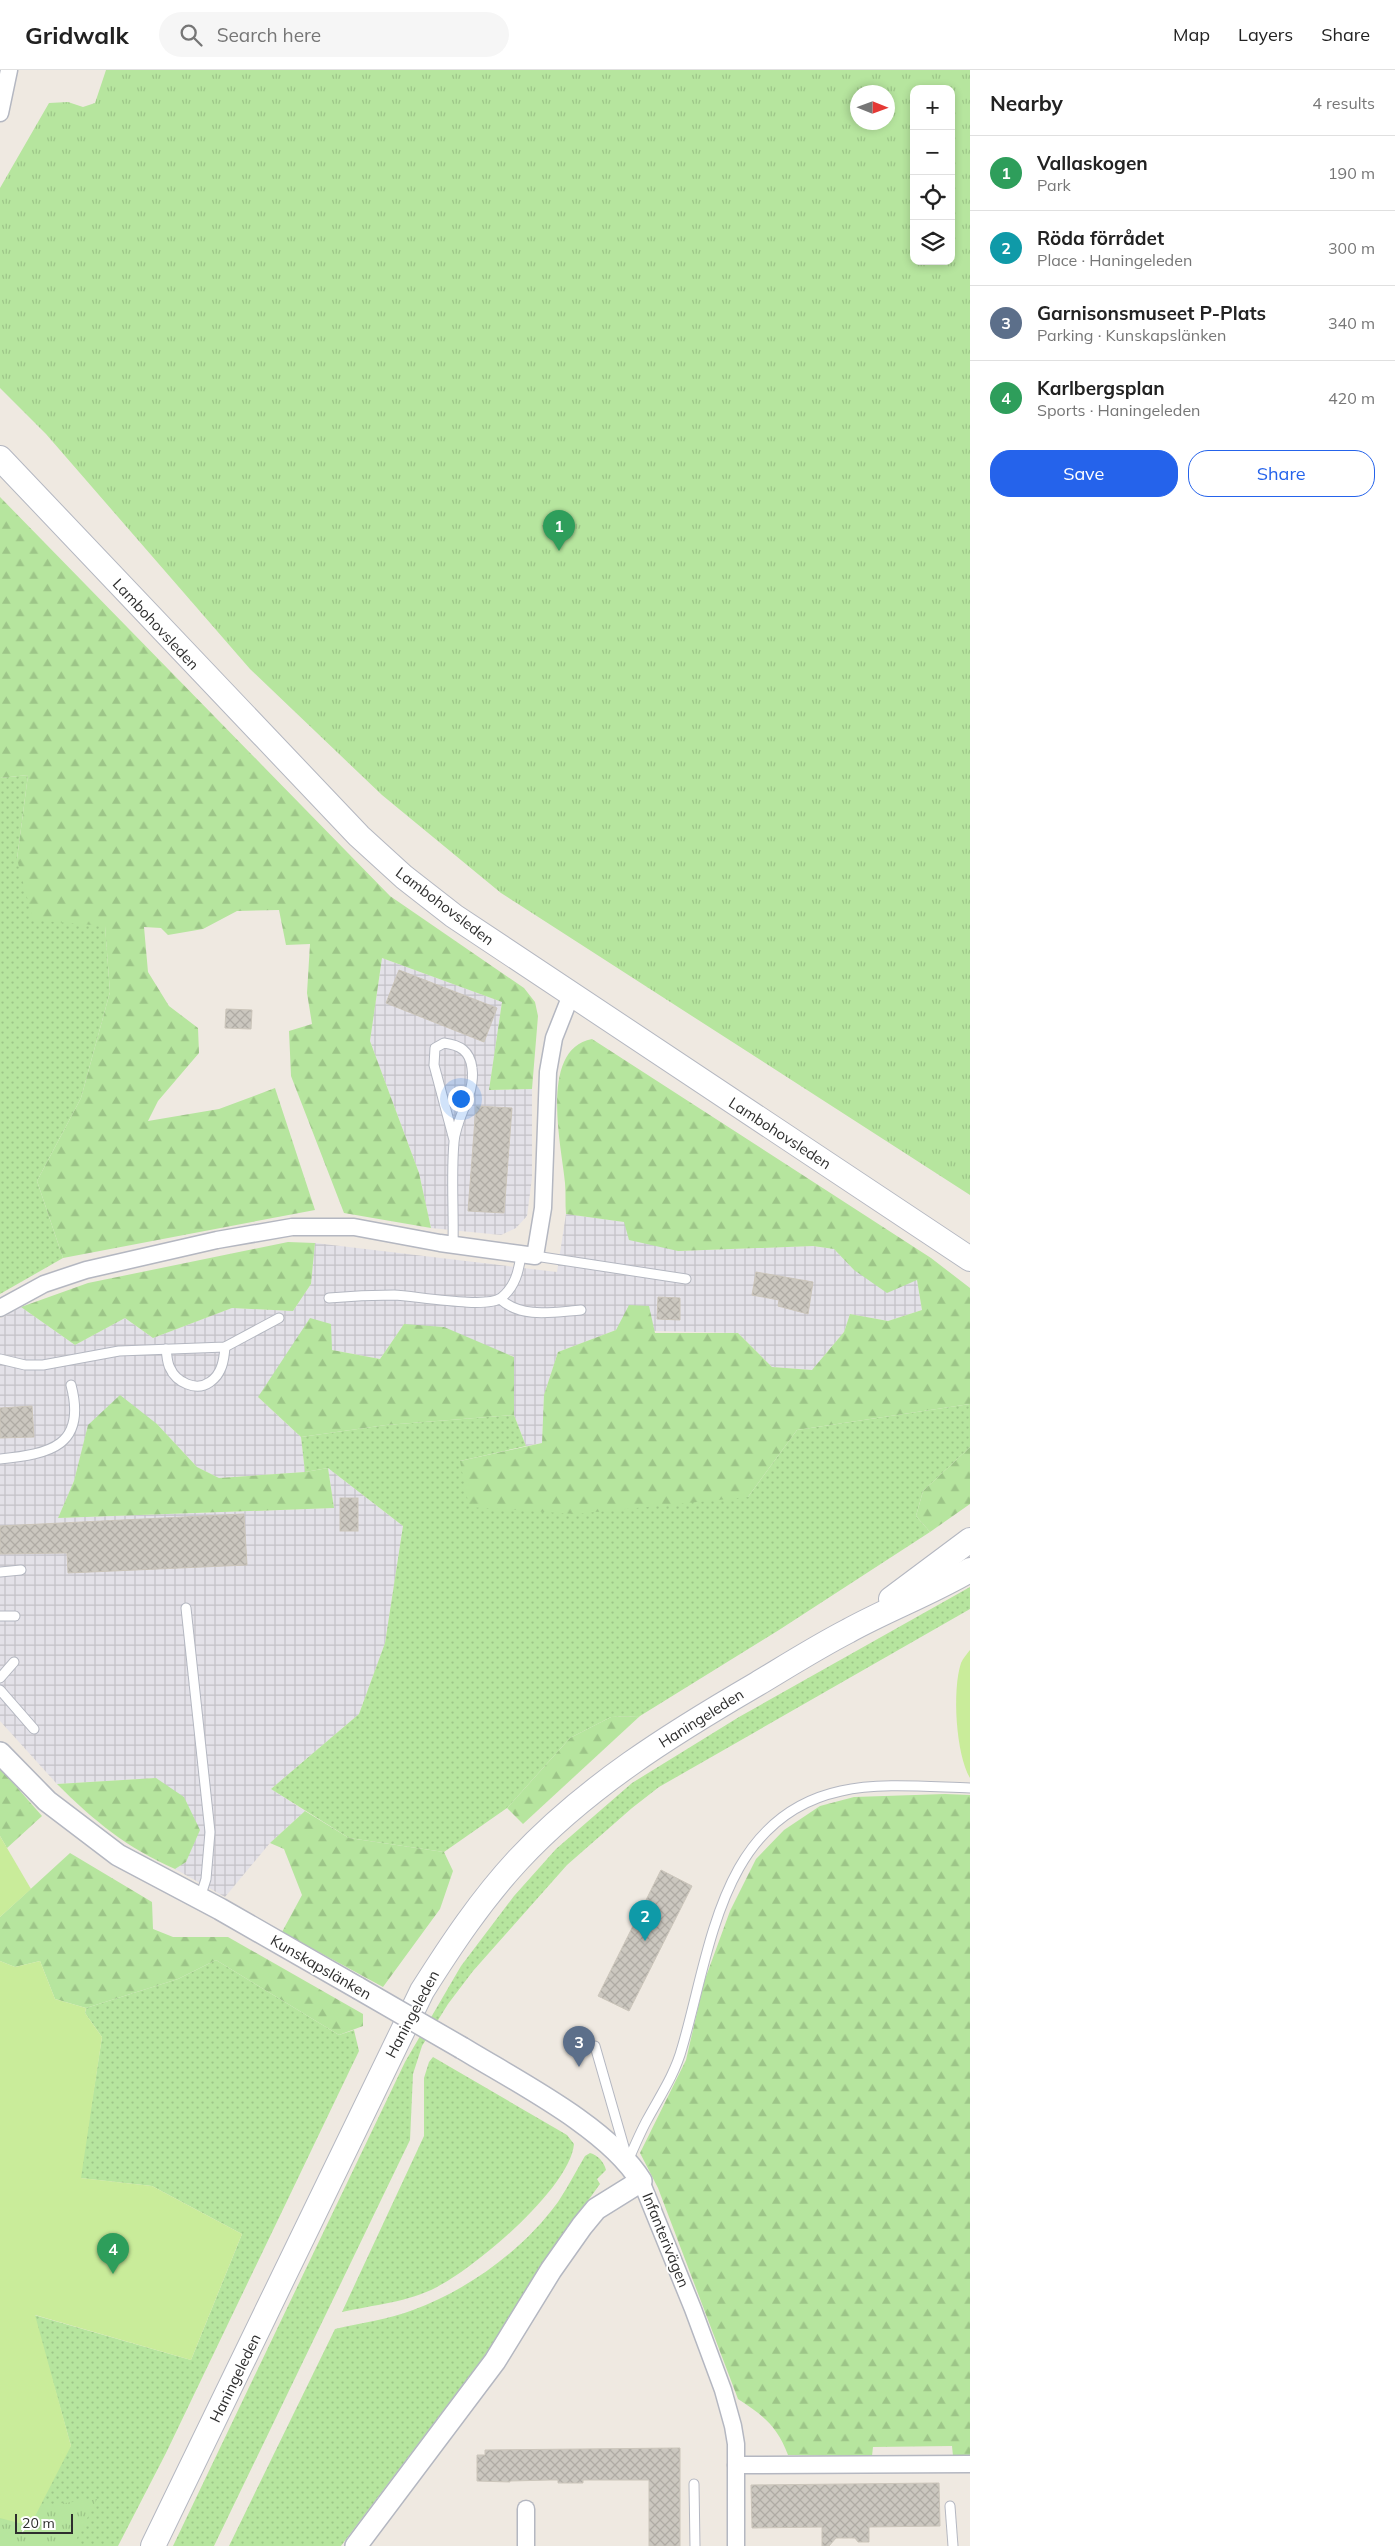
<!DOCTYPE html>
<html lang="en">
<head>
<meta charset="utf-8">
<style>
  :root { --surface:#fff; --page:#f6f6f6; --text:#222; --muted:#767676; --line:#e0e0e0; --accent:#2563eb }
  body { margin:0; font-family:Mulish,sans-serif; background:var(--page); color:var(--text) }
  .controls { position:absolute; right:15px; top:15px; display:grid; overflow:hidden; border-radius:10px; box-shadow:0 2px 8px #0003 }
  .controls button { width:45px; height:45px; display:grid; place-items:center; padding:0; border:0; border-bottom:1px solid var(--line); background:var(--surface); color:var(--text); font:25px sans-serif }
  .compass { position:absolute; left:850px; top:15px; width:45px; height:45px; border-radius:50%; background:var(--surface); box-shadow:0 2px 8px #0003; rotate:91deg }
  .scale { position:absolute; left:15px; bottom:12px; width:58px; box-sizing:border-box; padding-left:5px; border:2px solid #2e2e2e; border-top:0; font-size:14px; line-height:18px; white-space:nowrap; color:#2e2e2e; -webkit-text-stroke:4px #fff; paint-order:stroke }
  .you { position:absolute; left:460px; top:1028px; width:18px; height:18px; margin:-12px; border:4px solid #fff; border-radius:50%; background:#1a73e8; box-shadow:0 0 0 8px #1a73e833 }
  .badge { display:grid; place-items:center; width:32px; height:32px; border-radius:50%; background:var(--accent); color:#fff; font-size:16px; font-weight:700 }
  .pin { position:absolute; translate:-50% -41px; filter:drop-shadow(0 1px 2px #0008) }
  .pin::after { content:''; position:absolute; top:26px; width:18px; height:15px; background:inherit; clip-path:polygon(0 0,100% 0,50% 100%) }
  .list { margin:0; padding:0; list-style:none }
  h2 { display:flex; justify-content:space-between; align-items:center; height:65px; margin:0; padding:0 20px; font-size:21px }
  h2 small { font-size:16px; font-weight:400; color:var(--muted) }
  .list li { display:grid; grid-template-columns:32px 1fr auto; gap:15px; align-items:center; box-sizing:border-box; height:75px; padding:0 20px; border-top:1px solid var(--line) }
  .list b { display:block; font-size:19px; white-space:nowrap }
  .list p { margin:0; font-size:16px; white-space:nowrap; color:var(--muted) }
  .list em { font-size:16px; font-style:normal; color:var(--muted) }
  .actions { display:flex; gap:10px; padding:15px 20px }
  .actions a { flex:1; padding:11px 0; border:1px solid var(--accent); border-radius:20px; text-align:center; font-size:18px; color:var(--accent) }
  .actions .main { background:var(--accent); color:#fff }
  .icon { flex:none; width:28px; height:28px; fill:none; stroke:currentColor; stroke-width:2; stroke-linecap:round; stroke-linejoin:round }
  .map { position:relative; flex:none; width:970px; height:2476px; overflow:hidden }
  header { display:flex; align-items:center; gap:30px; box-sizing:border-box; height:70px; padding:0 25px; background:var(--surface); border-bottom:1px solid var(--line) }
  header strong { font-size:24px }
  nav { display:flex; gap:28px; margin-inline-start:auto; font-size:18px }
  .search { width:350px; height:45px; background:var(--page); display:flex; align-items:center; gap:12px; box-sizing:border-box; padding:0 18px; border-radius:28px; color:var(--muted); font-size:19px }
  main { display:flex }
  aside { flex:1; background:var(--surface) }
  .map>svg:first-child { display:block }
  .industrial { fill:url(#industrial-grid) }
  .grass { fill:url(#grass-dots) }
  .forest { fill:url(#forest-firs) }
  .park { fill:url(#park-tufts); fill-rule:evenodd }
  .pitch { fill:#c9ec9a }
  .building { fill:url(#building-cross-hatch); stroke:#cbc5ba }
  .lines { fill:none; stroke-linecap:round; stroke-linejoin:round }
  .service-casing { stroke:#b4b7c1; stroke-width:11 }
  .minor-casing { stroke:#b4b7c1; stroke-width:19 }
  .tertiary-casing { stroke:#b4b7c1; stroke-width:24 }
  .secondary-casing { stroke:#b4b7c1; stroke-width:26 }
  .service { stroke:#fff; stroke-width:9 }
  .minor { stroke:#fff; stroke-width:16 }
  .tertiary { stroke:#fff; stroke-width:21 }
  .secondary { stroke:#fff; stroke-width:24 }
  .tertiary-bridge-casing { stroke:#b4b7c1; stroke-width:24; stroke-linecap:butt }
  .tertiary-bridge { stroke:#fff; stroke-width:21 }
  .labels { text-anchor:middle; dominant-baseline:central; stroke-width:4; stroke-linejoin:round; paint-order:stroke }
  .street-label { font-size:15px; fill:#2e2e2e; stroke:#fff }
</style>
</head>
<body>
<header>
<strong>Gridwalk</strong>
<div class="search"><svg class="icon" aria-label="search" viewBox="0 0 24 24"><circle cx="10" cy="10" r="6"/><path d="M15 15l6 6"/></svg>Search here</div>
<nav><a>Map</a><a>Layers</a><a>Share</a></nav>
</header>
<main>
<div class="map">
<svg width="970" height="2476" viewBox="0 0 970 2476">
  <defs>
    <pattern id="industrial-grid" width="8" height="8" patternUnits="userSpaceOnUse" patternTransform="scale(1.25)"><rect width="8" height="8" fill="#e3e1e8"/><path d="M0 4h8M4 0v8" fill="none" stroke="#c3c1c7"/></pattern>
    <pattern id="grass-dots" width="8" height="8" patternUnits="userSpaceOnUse" patternTransform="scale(1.25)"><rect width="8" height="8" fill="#b6e59e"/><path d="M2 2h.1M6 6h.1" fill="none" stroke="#9dc588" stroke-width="1.8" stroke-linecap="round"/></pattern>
    <pattern id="forest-firs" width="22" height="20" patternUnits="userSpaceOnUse" patternTransform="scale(1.25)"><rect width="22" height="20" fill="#b6e59e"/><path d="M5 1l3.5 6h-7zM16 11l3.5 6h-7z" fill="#9dc588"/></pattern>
    <pattern id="park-tufts" width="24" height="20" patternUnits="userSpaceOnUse" patternTransform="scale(1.25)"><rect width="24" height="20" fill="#b6e59e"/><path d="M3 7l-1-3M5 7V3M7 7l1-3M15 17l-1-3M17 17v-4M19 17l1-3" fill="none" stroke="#9dc588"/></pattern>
    <pattern id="building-cross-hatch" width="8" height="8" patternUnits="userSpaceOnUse" patternTransform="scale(1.25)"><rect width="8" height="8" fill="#cbc7bf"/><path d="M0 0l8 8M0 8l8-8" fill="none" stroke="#afaba4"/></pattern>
  </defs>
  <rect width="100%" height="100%" fill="#efe9e1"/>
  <g class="industrial">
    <polygon points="382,888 502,932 489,1020 532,1019 532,1108 527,1146 516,1158 501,1165 431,1158 419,1103 370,971"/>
    <polygon points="566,1144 625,1152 678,1181 813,1176 834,1179 854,1200 917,1210 922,1240 888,1251 850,1244 844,1262 812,1300 772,1297 738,1263 616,1260 558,1282 544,1325 542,1373 526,1376 514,1345 513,1286 404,1254 380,1289 332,1280 258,1327 301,1367 305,1402 219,1408 197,1397 157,1354 88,1356 74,1411 58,1448 334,1438 328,1398 403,1456 385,1573 359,1644 271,1719 305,1741 270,1773 225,1827 175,1799 186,1792 156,1708 57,1714 0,1651 0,1249 21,1237 75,1275 125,1248 153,1268 232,1238 293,1241 311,1214 315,1173 557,1202"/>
  </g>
  <g class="grass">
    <polygon points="28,705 17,789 105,855 110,922 81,1028 37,1111 63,1188 0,1224 0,708"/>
    <polygon points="970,1334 970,1377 923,1421 916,1446 930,1462 779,1560 640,1646 611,1647 570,1668 507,1738 444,1782 349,1768 271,1719 359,1644 385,1573 403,1456 328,1398 305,1402 301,1367 386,1355 514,1345 526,1376 460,1391 748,1427 797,1360"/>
    <polygon points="970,1517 970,1539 659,1717 632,1738 567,1795 473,1901 448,1934 422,1976 413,2004 410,2070 214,2476 173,2476 405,1992 461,1896 514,1826 556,1779 632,1713 739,1647"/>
    <polygon points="216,1890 339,1965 354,1960 359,1981 166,2383 118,2476 43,2476 0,2448 71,2376 34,2245 191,2290 242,2164 152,2116 80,2108 102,1967 85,1943 86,1938 178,1909"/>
    <path d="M433,1987L567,2065L574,2074C570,2118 476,2197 437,2217C409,2232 373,2235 342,2242L424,2066V2008L429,1992Z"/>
    <path d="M590,2083C598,2085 604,2092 606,2100L597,2109L600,2114L540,2197L504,2258L482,2289L341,2476H229L335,2259C361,2253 389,2249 413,2240C468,2220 523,2180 558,2132C568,2117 576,2101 585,2086Z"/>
  </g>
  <g class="forest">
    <polygon points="0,427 390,826 524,918 535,932 538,946 532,1019 489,1020 502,932 382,888 370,971 419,1103 431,1158 344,1143 291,1006 289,961 312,954 307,923 310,874 286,875 279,840 237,841 203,859 168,865 161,858 144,857 148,902 169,936 198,958 199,983 158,1031 148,1051 219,1039 275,1018 315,1140 63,1188 37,1111 81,1028 110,922 105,856 33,850 17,789 28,705 0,708"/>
    <path d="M592,969L931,1188L970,1218V1334L797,1360L748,1427L575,1444L469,1437L460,1391L542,1373L544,1325L558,1282L616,1260L629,1235L649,1236L655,1263H738L772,1297L812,1300L844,1262L850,1244L888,1251L922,1240L917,1210L887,1223L854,1200L834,1179L813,1176L678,1181L629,1170L624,1152L566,1144C565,1134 566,1123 565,1113C562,1078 538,979 592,969Z"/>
    <polygon points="288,1172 315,1173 311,1214 293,1241 232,1238 153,1268 125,1248 75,1275 21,1237 88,1213"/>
    <polygon points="310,1248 331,1254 332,1280 380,1289 404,1254 444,1257 514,1287 514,1345 386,1355 301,1367 258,1327"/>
    <polygon points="120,1325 157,1354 197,1397 219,1408 305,1402 328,1398 334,1438 58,1448 74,1411 88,1355"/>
    <polygon points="970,1377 970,1434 930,1462 916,1446 923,1421"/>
    <polygon points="640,1646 523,1754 507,1738 570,1668 611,1647"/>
    <polygon points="0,1698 42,1746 7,1778 0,1766"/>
    <path d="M156,1708L184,1727L200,1760L186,1792L175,1799C127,1778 94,1751 57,1714Z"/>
    <path d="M945,1724L970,1725V2385L953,2386L952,2376L873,2377L872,2386L788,2385C777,2356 764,2346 738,2329L658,2118L640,2083L686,1990L704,1912L730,1841L756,1789L784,1760L820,1736L854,1727Z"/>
    <polygon points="305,1741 349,1768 444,1782 453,1801 440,1839 383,1917 282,1862 302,1825 284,1779 270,1773"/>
    <polygon points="70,1783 152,1832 153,1859 173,1867 228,1867 363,1944 363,1956 339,1965 216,1890 178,1909 86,1938 55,1929 40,1891 15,1897 0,1891 0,1847"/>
  </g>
  <g class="park">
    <path d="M106,0H970V1125L501,823L382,725L250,599L46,364L0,318V118L49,33L68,32L83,37L95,33ZM914,19H951V191H914ZM858,22H888V52H858Z"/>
    <polygon points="97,2429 73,2476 0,2476 0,2441"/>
  </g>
  <g class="pitch">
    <path d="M970,1580V1708C956,1684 952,1620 961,1593C963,1588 967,1584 970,1580Z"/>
    <polygon points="0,1766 31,1819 0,1847"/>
    <polygon points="0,1891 15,1897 40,1891 55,1929 86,1938 85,1943 102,1967 81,2108 152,2116 242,2164 191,2290 35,2245 71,2376 30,2456 0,2448"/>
  </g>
  <g class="building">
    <polygon points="399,900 497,938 484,972 386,933"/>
    <polygon points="226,939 252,940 251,959 225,958"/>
    <polygon points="476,1036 512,1038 504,1143 468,1141"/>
    <polygon points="756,1202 813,1212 808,1244 778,1236 779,1230 752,1225"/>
    <polygon points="658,1227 680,1228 680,1250 657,1249"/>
    <polygon points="32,1336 34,1367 0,1368 0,1338"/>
    <rect x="340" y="1428" width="18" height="33"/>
    <polygon points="244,1444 247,1495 68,1503 67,1483 0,1484 0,1456"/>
    <polygon points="661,1800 692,1816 629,1941 598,1926"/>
    <polygon points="680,2378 680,2476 649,2476 649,2410 583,2410 583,2413 558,2413 558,2410 550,2410 510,2411 510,2412 477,2411 477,2385 485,2385 485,2380"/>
    <polygon points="939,2413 940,2456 869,2457 869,2472 858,2472 855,2468 836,2468 829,2476 822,2476 822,2457 752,2458 751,2415"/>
  </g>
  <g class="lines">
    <defs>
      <g id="service">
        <path d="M453,1175C454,1141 451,1106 454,1072C456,1046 476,1024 472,998C470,981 460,975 444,973L435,978L434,995L454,1070"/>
        <polyline points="535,1186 686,1209"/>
        <path d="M329,1228C351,1226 373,1225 394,1225C416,1226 486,1239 501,1228C515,1217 519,1201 521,1184"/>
        <path d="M500,1229C522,1249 554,1242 581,1240"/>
        <path d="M166,1279C167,1285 167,1293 170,1298C176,1312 196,1322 210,1312C222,1304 224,1290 225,1277"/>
        <polyline points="0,1289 25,1295 43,1295 119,1281 225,1277 279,1248"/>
        <path d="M0,1389C50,1384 87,1376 71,1315"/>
        <polyline points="0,1502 21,1500"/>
        <polyline points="186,1538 210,1762 206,1809 200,1828"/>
        <polyline points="0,1546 15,1546"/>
        <polyline points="0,1608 14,1592"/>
        <polyline points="0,1620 34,1659"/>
        <polyline points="595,1976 626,2084"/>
        <path d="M628,2091C634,2077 640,2063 647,2050C660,2026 675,2004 682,1978C711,1880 720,1747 841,1721C879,1712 931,1717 970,1718"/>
        <polyline points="694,2414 695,2476"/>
        <polyline points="950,2436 953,2476"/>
      </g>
      <g id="minor">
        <polyline points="0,43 9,0"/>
        <polyline points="0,1238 44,1214 86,1200 217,1170 292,1157 354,1157 440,1173 535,1186 543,1138 548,1002 554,968 571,925"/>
        <polyline points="641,2111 693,2239 723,2320 733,2356 736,2374 736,2476"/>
        <polyline points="736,2395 970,2394"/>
        <polyline points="526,2439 526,2476"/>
      </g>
      <g id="tertiary">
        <polyline points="0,1683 47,1731 118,1785 220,1839 358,1918"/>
        <path d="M356,2476L495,2291L551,2200L582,2156L596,2139L641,2111C609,2058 516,2011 462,1978"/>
      </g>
      <g id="secondary">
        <polyline points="0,388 359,766 404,807 454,846 970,1189"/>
        <polyline points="891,1529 970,1470"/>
        <path d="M153,2476L422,1921C451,1875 481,1830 518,1790C586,1717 671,1664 757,1614C787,1596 817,1577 848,1561C888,1539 931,1523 970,1500"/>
      </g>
    </defs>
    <use href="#service" class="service-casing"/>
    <use href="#minor" class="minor-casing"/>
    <use href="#tertiary" class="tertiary-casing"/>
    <use href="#secondary" class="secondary-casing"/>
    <use href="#service" class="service"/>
    <use href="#minor" class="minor"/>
    <use href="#tertiary" class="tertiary"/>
    <use href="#secondary" class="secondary"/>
    <defs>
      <polyline id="tertiary-bridge" points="358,1918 462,1978"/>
    </defs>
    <use href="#tertiary-bridge" class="tertiary-bridge-casing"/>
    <use href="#tertiary-bridge" class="tertiary-bridge"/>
  </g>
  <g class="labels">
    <g class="street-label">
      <text transform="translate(156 554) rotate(47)">Lambohovsleden</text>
      <text transform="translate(445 836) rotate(37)">Lambohovsleden</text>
      <text transform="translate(780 1063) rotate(33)">Lambohovsleden</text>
      <text transform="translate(701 1648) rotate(-32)">Haningeleden</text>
      <text transform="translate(321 1897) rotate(30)">Kunskapslänken</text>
      <text transform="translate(412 1944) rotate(-62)">Haningeleden</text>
      <text transform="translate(666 2170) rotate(68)">Infanterivägen</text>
      <text transform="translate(235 2308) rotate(-64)">Haningeleden</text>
    </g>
  </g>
</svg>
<div class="controls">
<button>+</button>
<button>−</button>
<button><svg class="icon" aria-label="locate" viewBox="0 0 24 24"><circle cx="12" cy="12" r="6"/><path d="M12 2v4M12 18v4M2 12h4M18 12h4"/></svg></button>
<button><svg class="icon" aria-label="layers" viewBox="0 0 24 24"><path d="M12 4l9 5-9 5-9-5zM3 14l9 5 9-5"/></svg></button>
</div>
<svg class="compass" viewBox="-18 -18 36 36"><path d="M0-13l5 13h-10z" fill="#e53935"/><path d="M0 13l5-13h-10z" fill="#767676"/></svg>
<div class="scale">20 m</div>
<div class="you"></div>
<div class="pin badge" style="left:559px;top:481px;background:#2e9e5b">1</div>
<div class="pin badge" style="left:645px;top:1871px;background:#0f9aa8">2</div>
<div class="pin badge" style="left:579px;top:1997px;background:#5c6f8a">3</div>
<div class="pin badge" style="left:113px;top:2204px;background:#2e9e5b">4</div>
</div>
<aside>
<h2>Nearby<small>4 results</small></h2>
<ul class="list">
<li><span class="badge" style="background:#2e9e5b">1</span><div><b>Vallaskogen</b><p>Park</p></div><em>190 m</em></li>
<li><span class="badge" style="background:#0f9aa8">2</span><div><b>Röda förrådet</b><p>Place · Haningeleden</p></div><em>300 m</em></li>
<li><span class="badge" style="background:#5c6f8a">3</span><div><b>Garnisonsmuseet P-Plats</b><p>Parking · Kunskapslänken</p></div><em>340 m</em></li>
<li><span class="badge" style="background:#2e9e5b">4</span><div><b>Karlbergsplan</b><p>Sports · Haningeleden</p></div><em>420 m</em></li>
</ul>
<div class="actions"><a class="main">Save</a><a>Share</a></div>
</aside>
</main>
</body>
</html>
